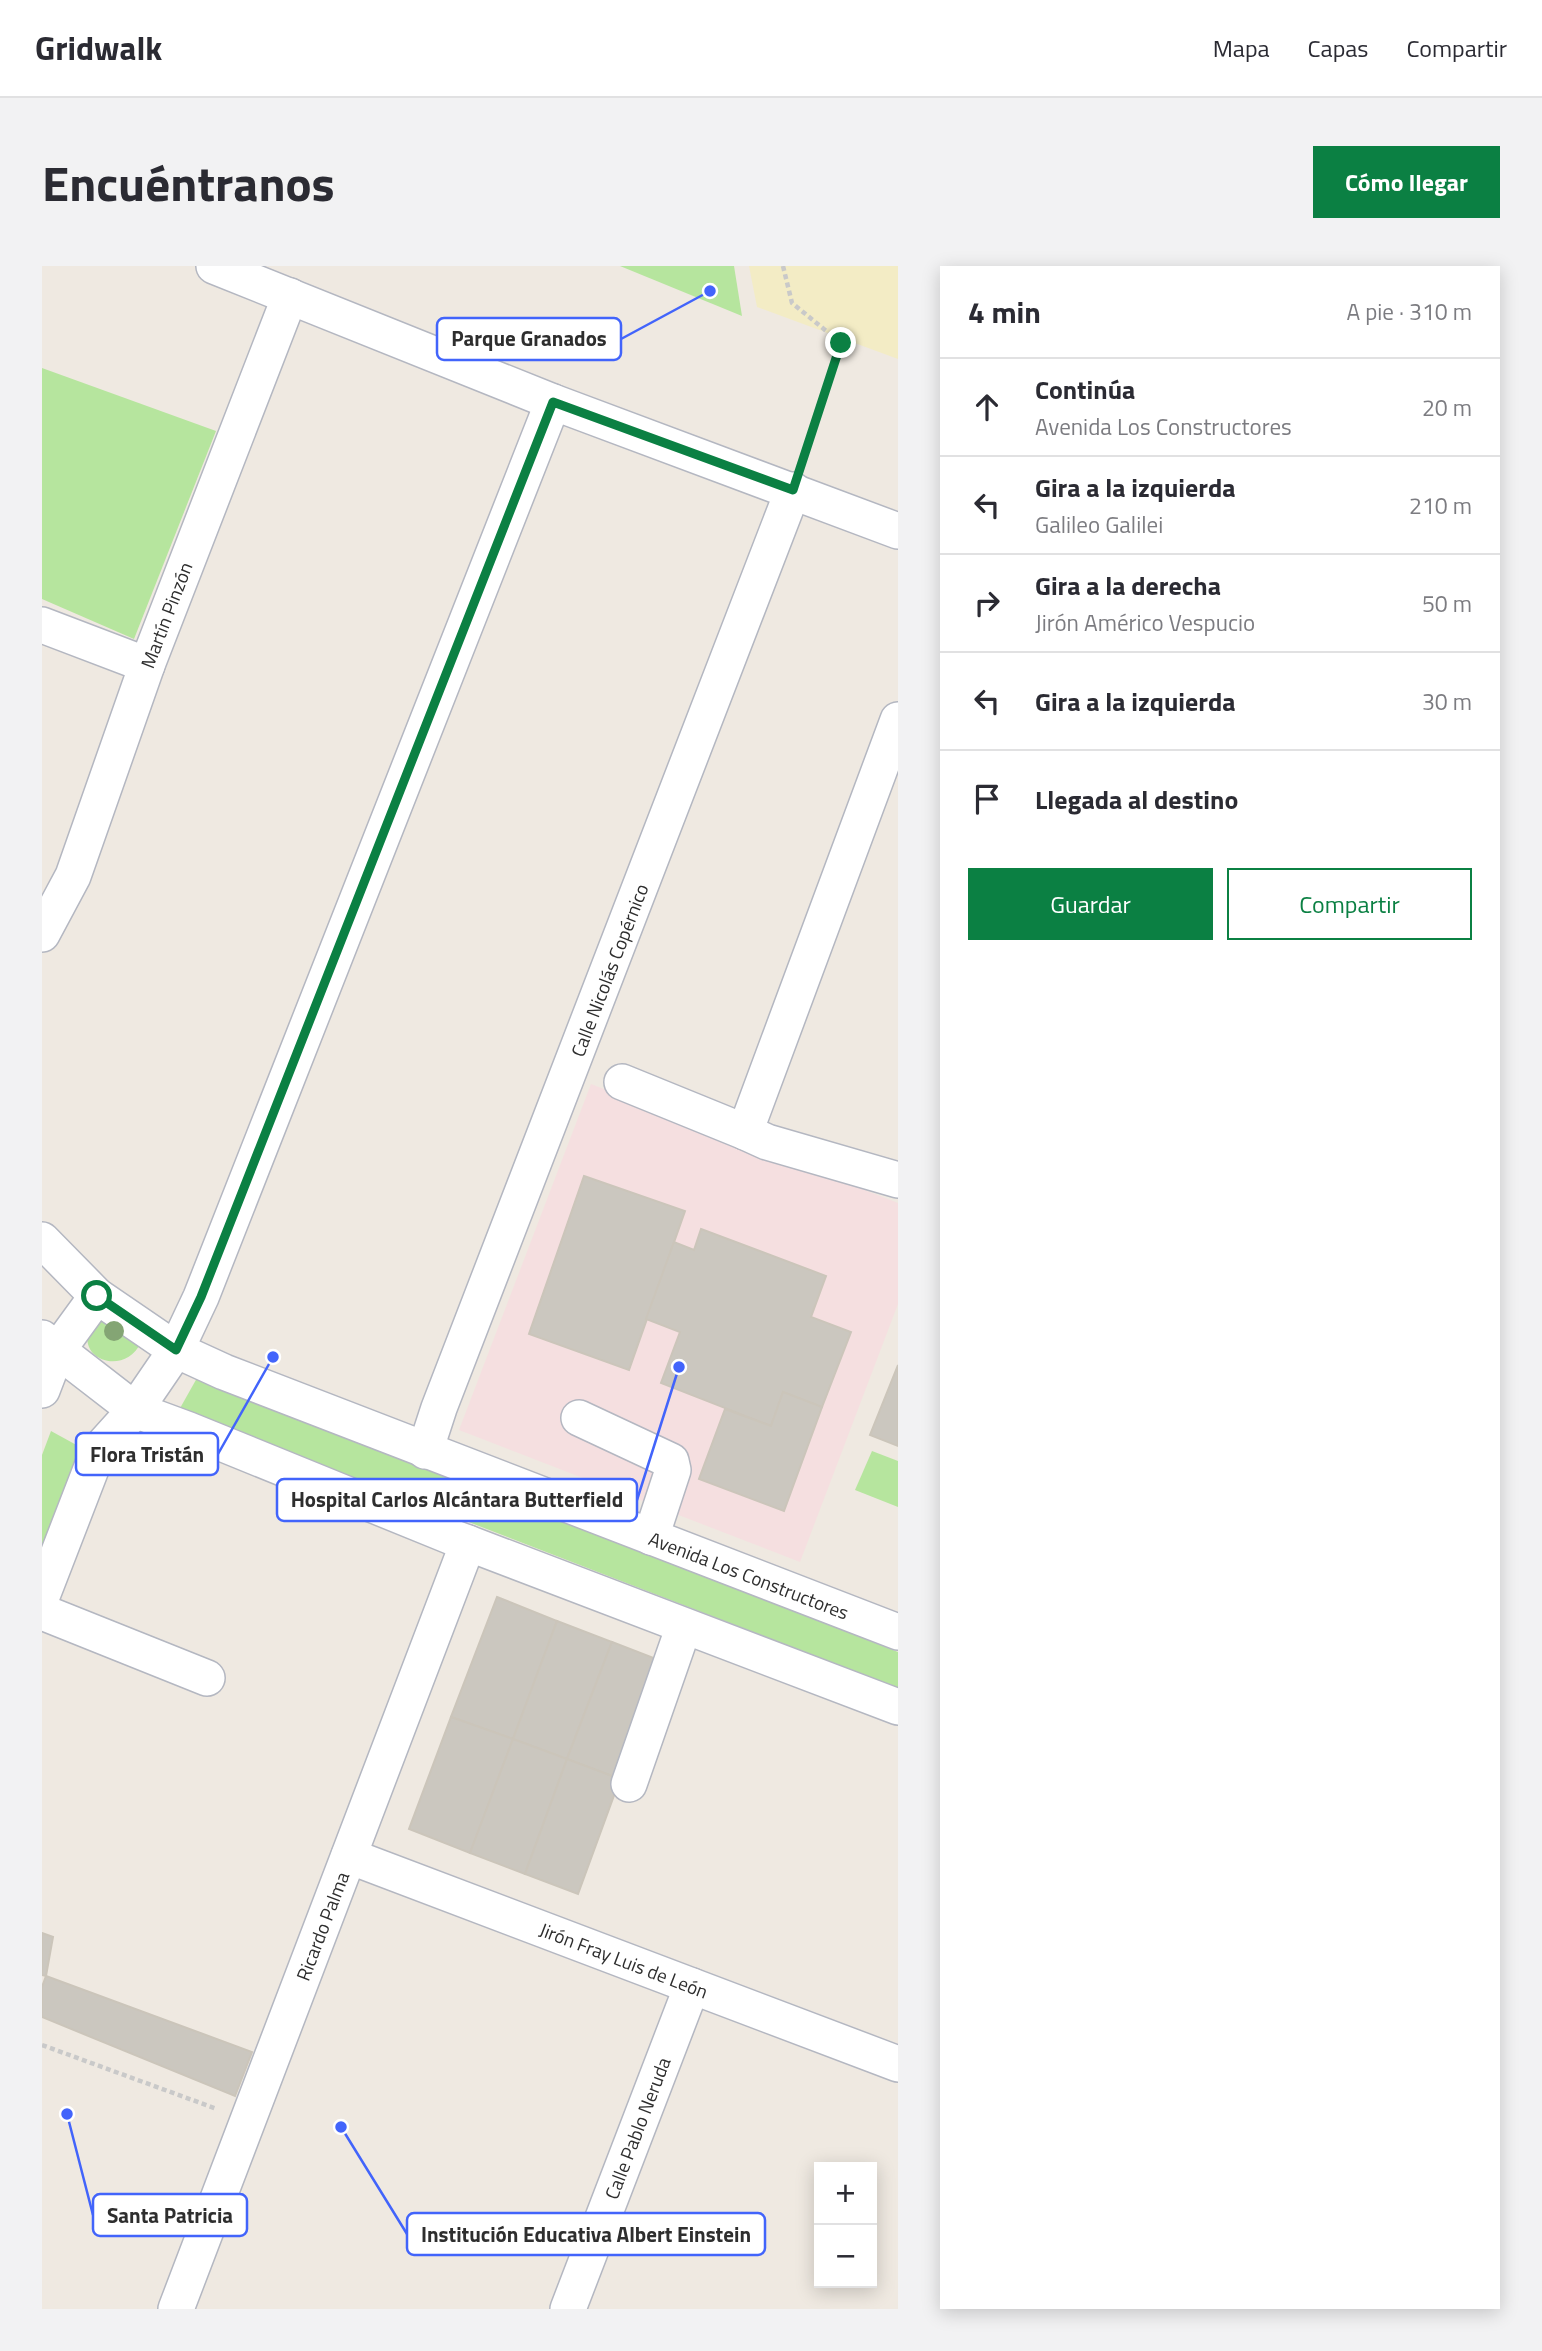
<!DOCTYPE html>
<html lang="es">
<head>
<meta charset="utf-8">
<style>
  :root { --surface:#fff; --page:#f2f2f3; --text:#2b2b33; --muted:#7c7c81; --line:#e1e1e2; --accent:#0b8043 }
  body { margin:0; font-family:"Titillium Web",sans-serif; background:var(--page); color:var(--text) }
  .controls { position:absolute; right:21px; bottom:21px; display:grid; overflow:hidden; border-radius:0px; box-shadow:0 4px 18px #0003 }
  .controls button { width:63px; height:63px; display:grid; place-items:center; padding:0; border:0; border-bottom:2px solid var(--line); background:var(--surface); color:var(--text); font:35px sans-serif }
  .stop { position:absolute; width:21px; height:21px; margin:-16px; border:5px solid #0b8043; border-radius:50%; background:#fff }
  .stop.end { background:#0b8043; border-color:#fff; box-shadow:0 2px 7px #0008 }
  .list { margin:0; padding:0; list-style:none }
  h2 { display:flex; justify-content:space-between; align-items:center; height:91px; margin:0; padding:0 28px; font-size:30px }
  h2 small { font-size:23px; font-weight:400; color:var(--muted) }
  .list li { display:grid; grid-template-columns:46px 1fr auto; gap:21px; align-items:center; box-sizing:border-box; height:98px; padding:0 28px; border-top:2px solid var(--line) }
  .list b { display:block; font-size:26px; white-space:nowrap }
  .list p { margin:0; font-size:23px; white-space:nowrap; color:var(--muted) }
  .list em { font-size:23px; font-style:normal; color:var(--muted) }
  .actions { display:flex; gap:14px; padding:21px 28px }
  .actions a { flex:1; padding:16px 0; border:2px solid var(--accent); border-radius:0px; text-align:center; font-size:24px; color:var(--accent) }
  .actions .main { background:var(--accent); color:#fff }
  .icon { flex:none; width:38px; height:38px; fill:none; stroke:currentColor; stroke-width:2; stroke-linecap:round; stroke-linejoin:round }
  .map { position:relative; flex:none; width:856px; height:2043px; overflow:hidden; border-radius:0px }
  header { display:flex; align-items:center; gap:42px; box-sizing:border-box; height:98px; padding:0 35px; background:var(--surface); border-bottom:2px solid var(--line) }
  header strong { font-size:33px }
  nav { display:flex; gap:38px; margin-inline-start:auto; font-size:24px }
  .intro { display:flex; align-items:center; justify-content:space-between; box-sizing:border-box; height:168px; padding:0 42px }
  h1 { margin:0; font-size:49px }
  .button { padding:18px 32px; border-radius:0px; background:var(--accent); color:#fff; font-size:24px; font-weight:700 }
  main { display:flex; gap:42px; padding:0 42px }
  aside { flex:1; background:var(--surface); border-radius:0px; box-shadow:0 4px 18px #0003 }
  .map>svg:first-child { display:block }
  .medical { fill:#f5dfe0 }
  .green { fill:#b6e59e }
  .sand { fill:#f3ecc5 }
  .building { fill:#cbc7bf; stroke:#cbc5ba; stroke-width:2 }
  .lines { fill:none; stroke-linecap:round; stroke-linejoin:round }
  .minor-casing { stroke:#b4b7c1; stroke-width:38 }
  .path { stroke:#c9c9c9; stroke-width:4.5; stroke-dasharray:5 3.5; stroke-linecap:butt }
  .minor { stroke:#fff; stroke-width:35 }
  .tree { fill:#84a574 }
  .route { stroke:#0b8043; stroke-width:9 }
  .labels { text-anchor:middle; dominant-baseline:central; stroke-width:5; stroke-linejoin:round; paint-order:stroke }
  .street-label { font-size:19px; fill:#2e2e2e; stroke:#fff }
  .leader { fill:none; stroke:#4264fb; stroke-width:2.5 }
  .callout-dot { fill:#4264fb; stroke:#fff; stroke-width:2.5 }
  .callout { fill:#fff; stroke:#4264fb; stroke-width:2.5 }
  .callout-label { font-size:21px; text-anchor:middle; font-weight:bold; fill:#2e2e2e }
</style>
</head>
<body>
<header>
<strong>Gridwalk</strong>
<nav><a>Mapa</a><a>Capas</a><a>Compartir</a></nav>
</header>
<div class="intro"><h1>Encuéntranos</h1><a class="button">Cómo llegar</a></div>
<main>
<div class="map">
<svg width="856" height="2043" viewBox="0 0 856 2043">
  <rect width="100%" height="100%" fill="#efe9e1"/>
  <polygon class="medical" points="549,818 856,937 856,1038 758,1296 417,1164"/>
  <g class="green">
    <polygon points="578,0 692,0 700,50"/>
    <polygon points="0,102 174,165 92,373 0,333"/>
    <path d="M54,1050L99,1076C85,1108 39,1097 46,1066C47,1061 51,1055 54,1050Z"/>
    <polygon points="155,1112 856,1386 856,1422 137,1144"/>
    <polygon points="9,1165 49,1187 0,1316 0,1189"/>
    <polygon points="830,1185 856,1195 856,1241 813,1224"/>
  </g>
  <polygon class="sand" points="707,0 856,0 856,93 715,41"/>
  <g class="building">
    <polygon points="542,910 643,945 587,1104 487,1068"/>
    <polygon points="659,963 784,1010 769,1051 809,1066 780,1141 741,1126 729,1160 619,1117 638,1066 604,1053 632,976 652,984"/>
    <polygon points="856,1099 856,1180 828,1169"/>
    <polygon points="741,1126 780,1141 742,1245 657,1213 683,1143 729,1160"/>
    <polygon points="455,1331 515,1355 471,1473 409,1451"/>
    <polygon points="515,1355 570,1376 525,1493 471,1473"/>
    <polygon points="570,1376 622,1396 578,1513 525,1493"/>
    <polygon points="409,1451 471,1473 428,1587 367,1563"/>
    <polygon points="471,1473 525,1493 483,1608 428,1587"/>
    <polygon points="525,1493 578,1513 536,1628 483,1608"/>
    <polygon points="0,1667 11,1671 4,1710 0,1709"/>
    <polygon points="4,1710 210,1786 193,1830 0,1751 0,1721"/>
  </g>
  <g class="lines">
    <defs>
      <g id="minor">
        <polyline points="172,0 511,136 856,265"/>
        <polyline points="0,359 105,399"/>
        <polyline points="856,454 703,866 725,876 856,914"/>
        <polyline points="0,668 31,610 105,399 248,30"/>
        <polyline points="580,816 703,866"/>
        <polyline points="0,974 55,1030 134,1084 182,1106 856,1366"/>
        <polyline points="0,1072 93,1144 147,1164 410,1271 856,1441"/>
        <polyline points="0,1124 15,1085 55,1030"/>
        <polyline points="537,1152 629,1195 631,1204 609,1271"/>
        <polyline points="383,1185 397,1142 751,224"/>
        <polyline points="0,1330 56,1185 93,1144 134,1084 159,1031 511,136"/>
        <polyline points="0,1346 165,1412"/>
        <polyline points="587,1518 642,1360"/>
        <polyline points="307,1590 856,1798"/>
        <polyline points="134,2043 426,1277"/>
        <polyline points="526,2043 650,1720"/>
      </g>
    </defs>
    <use href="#minor" class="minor-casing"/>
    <g class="path">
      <polyline points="741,0 750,37 799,77 761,193"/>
      <polyline points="0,1779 175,1843"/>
    </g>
    <use href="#minor" class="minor"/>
  </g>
  <circle class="tree" cx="72" cy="1065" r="10"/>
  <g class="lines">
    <polyline class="route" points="55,1030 134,1084 159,1031 511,136 751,224 799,77"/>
  </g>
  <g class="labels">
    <g class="street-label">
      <text transform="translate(124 349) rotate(-69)">Martín Pinzón</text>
      <text transform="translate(567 704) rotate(-69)">Calle Nicolás Copérnico</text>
      <text transform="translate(707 1309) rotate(21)">Avenida Los Constructores</text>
      <text transform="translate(280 1660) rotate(-69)">Ricardo Palma</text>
      <text transform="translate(582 1694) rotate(21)">Jirón Fray Luis de León</text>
      <text transform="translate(595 1862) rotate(-69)">Calle Pablo Neruda</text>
    </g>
  </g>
  <path class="leader" d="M668 25L579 73M231 1091L176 1188M637 1101L595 1234M25 1848L51 1949M299 1861L365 1968"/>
  <g class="callout-dot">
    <circle cx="668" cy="25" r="7"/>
    <circle cx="231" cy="1091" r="7"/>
    <circle cx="637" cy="1101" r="7"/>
    <circle cx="25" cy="1848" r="7"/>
    <circle cx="299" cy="1861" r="7"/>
  </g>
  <g class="callout">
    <rect x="395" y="52" width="184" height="42" rx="7"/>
    <rect x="34" y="1167" width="142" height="42" rx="7"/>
    <rect x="235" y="1213" width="360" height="42" rx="7"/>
    <rect x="51" y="1928" width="154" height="42" rx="7"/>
    <rect x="365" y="1947" width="358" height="42" rx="7"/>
  </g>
  <g class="callout-label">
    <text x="487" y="80">Parque Granados</text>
    <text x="105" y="1196">Flora Tristán</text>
    <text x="415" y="1241">Hospital Carlos Alcántara Butterfield</text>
    <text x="128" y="1957">Santa Patricia</text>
    <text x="544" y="1976">Institución Educativa Albert Einstein</text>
  </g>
</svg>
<div class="controls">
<button>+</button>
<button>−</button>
</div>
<div class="stop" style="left:55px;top:1030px"></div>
<div class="stop end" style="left:799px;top:77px"></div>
</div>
<aside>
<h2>4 min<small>A pie · 310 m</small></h2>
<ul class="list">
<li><svg class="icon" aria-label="ahead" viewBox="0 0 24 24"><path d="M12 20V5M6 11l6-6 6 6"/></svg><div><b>Continúa</b><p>Avenida Los Constructores</p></div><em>20 m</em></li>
<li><svg class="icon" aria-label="left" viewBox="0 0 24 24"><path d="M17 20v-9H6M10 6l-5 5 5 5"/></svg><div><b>Gira a la izquierda</b><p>Galileo Galilei</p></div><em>210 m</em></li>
<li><svg class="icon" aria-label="right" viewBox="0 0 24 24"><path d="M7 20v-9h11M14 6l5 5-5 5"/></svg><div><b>Gira a la derecha</b><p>Jirón Américo Vespucio</p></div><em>50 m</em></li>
<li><svg class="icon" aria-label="left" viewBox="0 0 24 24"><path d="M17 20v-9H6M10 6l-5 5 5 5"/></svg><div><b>Gira a la izquierda</b></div><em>30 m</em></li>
<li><svg class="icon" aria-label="arrive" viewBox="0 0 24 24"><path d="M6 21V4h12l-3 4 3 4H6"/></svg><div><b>Llegada al destino</b></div></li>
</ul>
<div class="actions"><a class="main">Guardar</a><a>Compartir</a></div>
</aside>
</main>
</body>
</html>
